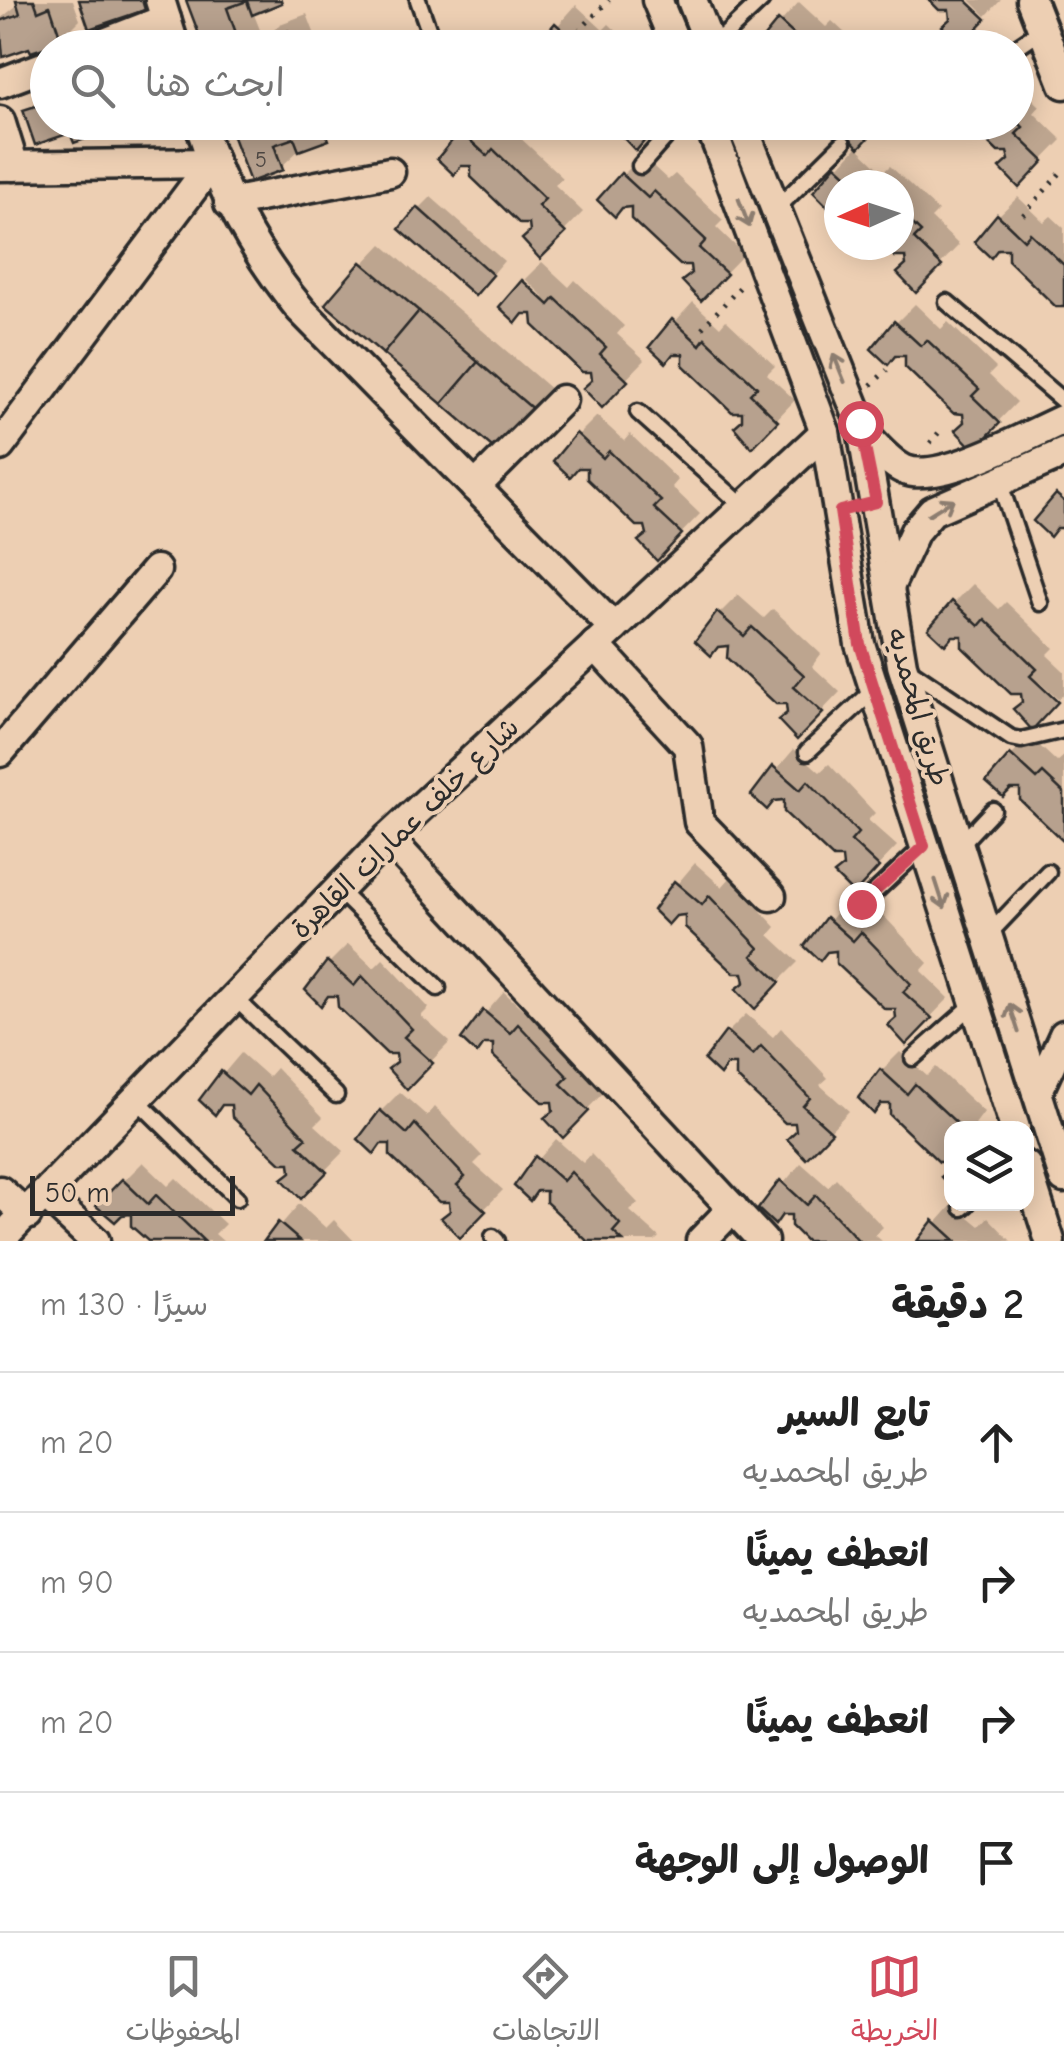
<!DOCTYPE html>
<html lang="ar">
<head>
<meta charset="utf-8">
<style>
  :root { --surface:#fff; --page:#f2f2f2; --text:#222; --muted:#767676; --line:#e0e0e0; --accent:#d1495b }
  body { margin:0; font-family:"Comic Neue","Playpen Sans Arabic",sans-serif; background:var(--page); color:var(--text); direction:rtl }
  .controls { position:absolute; right:30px; bottom:30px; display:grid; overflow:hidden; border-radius:20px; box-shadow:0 5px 25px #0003 }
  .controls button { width:90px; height:90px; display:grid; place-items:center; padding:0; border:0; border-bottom:2px solid var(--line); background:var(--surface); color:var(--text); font:50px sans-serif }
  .compass { position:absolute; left:824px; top:170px; width:90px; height:90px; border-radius:50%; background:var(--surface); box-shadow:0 5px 25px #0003; rotate:267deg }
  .scale { position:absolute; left:30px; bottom:25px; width:205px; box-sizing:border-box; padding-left:10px; border:5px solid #2b2b2b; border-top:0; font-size:28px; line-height:35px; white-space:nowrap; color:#2b2b2b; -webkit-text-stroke:8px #edcfb3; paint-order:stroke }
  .stop { position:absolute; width:30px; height:30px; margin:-22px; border:8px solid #d1495b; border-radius:50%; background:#fff }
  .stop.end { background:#d1495b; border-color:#fff; box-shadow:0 2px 10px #0008 }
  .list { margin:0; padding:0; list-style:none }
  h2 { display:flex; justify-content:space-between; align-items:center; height:130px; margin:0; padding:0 40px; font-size:42px }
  h2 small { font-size:32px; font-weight:400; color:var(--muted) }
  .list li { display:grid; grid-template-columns:65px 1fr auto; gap:30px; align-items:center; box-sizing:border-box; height:140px; padding:0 40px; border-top:2px solid var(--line) }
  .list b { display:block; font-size:38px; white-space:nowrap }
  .list p { margin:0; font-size:32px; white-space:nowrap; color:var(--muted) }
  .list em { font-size:32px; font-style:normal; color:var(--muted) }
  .icon { flex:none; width:55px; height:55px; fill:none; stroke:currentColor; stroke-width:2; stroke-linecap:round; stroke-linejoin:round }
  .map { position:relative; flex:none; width:1064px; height:1241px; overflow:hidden; direction:ltr }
  .search { position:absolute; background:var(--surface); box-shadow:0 5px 25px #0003; left:30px; right:30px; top:30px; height:110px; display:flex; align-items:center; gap:25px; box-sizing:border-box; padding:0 35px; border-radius:55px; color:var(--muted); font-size:38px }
  .sheet { height:690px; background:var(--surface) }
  nav { display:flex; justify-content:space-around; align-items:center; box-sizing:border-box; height:140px; border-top:2px solid var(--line); background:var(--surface); font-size:28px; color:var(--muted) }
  nav a { display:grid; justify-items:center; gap:5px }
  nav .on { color:var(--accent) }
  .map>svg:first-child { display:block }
  .shadow { fill:#0003 }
  .building { fill:#b7a18e; stroke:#2b2b2b; stroke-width:2.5 }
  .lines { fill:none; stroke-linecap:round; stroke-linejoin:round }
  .service-casing { stroke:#2b2b2b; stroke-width:21 }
  .minor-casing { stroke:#2b2b2b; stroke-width:35 }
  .path { stroke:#2b2b2b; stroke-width:5; stroke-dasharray:2.5 8; stroke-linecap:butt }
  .service { stroke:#edcfb3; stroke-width:14 }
  .minor { stroke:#edcfb3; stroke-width:28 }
  .oneway { stroke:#8c7d6f }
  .route { stroke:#d1495b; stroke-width:12 }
  .labels { text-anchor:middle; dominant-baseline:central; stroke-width:8; stroke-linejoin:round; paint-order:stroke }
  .number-label { font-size:22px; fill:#4e4844 }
  .street-label { font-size:28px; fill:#2b2b2b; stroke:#edcfb3 }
</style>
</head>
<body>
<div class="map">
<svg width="1064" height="1241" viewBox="0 0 1064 1241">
  <rect width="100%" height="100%" fill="#edcfb3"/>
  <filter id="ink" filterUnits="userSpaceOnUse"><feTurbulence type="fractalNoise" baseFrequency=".01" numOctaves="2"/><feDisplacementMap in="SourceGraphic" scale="20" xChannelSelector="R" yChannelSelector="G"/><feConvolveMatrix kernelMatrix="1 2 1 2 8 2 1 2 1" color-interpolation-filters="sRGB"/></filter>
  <g filter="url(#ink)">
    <g class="shadow">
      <polygon points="18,0 73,0 80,20 61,39 4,54 0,41 0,19 20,3"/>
      <polygon points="189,0 282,0 253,12 264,40 280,24 307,14 320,48 207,48"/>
      <polygon points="970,0 1001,0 986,16"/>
      <polygon points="799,2 826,27 832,21 861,48 758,47"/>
      <polygon points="576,5 603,30 609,24 634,48 538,48"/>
      <polygon points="1016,83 1040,106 1034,113 1062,140 1019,184 1011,160 1016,122"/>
      <polygon points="48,91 48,122 72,129 36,142 26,111"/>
      <polygon points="240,122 343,122 327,138 301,148 281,167 233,130"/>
      <polygon points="473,122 491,122 508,138 514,132 563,178 555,185 583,212 540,256 532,221 473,163 440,159"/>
      <polygon points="857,147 883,172 890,166 938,211 931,218 959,245 916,289 907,254 886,245 899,245 899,185 839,185 839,197 816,192"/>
      <polygon points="642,156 668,180 675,174 723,220 716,227 744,254 701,298 692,263 634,205 623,175"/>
      <polygon points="431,197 504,261 488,280 419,209"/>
      <polygon points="1018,197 1044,222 1051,216 1064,228 1064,305 1010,247 998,216"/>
      <polygon points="382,244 552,390 518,431 363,264"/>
      <polygon points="542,262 569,287 575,280 624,326 617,334 645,360 602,404 593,369 540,300 544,297 525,279"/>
      <polygon points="693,302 720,327 726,320 775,366 767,374 795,400 753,444 744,410 685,352 652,347"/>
      <polygon points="915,304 941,329 948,322 996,368 989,375 1017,402 974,446 965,411 907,353 896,323"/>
      <polygon points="597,416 624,441 630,434 678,480 672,487 700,514 657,558 647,523 589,465 578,435"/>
      <polygon points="973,584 999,609 1006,602 1054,648 1047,655 1064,671 1064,694 1058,699 1039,682 1025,701 1023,691 954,603"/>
      <polygon points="738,595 764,618 773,609 821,654 812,666 840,692 797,737 788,702 730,644 719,614"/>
      <polygon points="1030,737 1057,762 1064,756 1064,838 1011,756"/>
      <polygon points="794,749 820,772 829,764 875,813 868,820 897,846 854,891 844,856 786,798 755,795"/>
      <polygon points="695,863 722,887 730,878 776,927 769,935 798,962 755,1005 745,971 688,913 656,909"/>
      <polygon points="847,900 873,923 882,914 928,963 921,971 949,998 906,1042 897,1007 839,949 807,946"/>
      <polygon points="348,944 374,968 383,959 429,1008 421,1016 450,1042 407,1086 398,1052 329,963"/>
      <polygon points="504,992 530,1016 539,1007 585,1056 578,1064 606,1090 563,1134 554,1099 496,1041 464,1038"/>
      <polygon points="746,1014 773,1037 781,1028 828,1078 820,1085 849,1111 806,1156 797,1121 738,1063 727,1033"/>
      <polygon points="900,1052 927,1076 936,1067 984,1112 975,1124 979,1128 952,1128 892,1102 881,1071"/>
      <polygon points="241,1053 268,1077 276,1068 323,1117 315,1125 344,1151 301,1195 292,1160 234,1102 202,1099"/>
      <polygon points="400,1092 427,1116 435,1107 482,1156 474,1164 503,1190 460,1234 451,1199 392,1141 381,1111"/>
      <polygon points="556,1139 583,1163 591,1154 638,1203 630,1211 659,1237 655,1241 590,1241 549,1189 517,1185"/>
      <polygon points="143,1162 168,1186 176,1178 225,1224 215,1234 223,1241 151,1241 124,1181"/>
      <polygon points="801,1163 828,1187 836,1178 883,1227 875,1235 882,1241 810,1241 793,1213 762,1209"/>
      <polygon points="299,1204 326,1228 334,1220 354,1241 267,1241"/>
      <polygon points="953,1204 980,1226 988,1217 1011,1241 920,1241"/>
    </g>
    <g class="building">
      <polygon points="16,0 34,0 38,11 50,6 62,42 31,52 29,48 3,57 0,21 20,14"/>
      <polygon points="79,0 142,0 145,10 89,29"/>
      <polygon points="186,0 281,0 282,3 252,15 247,1 227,8 236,33 203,45"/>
      <polygon points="929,0 966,0 986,19 960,46 942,26 950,19 949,10 939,10"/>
      <polygon points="778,20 805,45 811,38 821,48 755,48"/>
      <polygon points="555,23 582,48 534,48"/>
      <polygon points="288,31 294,48 260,48 258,43"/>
      <polygon points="235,33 240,48 204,48 203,45"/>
      <polygon points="48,102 48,122 133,122 74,143 70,133 35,145 23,110"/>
      <polygon points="1016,120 1023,127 1016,134 1044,161 1019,188 1000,168 1009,160 1007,152 998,152 967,122"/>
      <polygon points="248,122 261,122 264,131 282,122 322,122 329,140 299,151 294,138 274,145 283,170 250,182 230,129"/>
      <polygon points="660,122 636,151 617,131 625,122"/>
      <polygon points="847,122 883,122 859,148 840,128"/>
      <polygon points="460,131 487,156 493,149 545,199 538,206 566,233 540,259 522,239 530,232 529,224 520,224 471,177 471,166 461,166 454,175 437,159"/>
      <polygon points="836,165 858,185 839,185 839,199 829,208 813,192"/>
      <polygon points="621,173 648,198 654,191 706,240 699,248 727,274 701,301 682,281 691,274 690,265 680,265 631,219 631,207 622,208 615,217 597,200"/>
      <polygon points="417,207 493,275 475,296 399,229"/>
      <polygon points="899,211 921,232 914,239 942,266 916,293 897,273 906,265 905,257 895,257 883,245 899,245"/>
      <polygon points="997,214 1024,240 1030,233 1064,265 1064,307 1056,307 1008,260 1008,249 998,249 991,258 974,242"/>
      <polygon points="361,262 419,311 383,354 325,304"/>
      <polygon points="522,280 549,305 555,298 606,347 600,354 628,381 602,408 583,388 592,380 591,372 582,372 533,325 532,314 523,314 516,323 499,307"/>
      <polygon points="419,311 478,362 442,404 383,354"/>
      <polygon points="672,319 700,345 705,338 757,387 750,394 778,421 752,448 734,427 742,420 742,412 732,412 683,365 683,354 673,354 666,363 649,347"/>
      <polygon points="894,321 921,346 927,340 979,389 972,396 1000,423 974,450 955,430 964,422 963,414 953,413 905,367 905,356 895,356 888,365 871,349"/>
      <polygon points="478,362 535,411 499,453 442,404"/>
      <polygon points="576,433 603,458 609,451 661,501 654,508 682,534 657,561 638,541 647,534 645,526 636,526 587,479 587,468 578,468 570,477 553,461"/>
      <polygon points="1056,494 1064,501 1064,528 1057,528 1050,537 1033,521"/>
      <polygon points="952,601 979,626 985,619 1037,669 1030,676 1058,702 1032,730 1013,709 1022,702 1021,694 1011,694 962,647 962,636 953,636 945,645 928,629"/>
      <polygon points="717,612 744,636 752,627 804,675 794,687 823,713 797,740 778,720 787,713 786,704 776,704 727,658 728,646 718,647 711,656 695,641"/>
      <polygon points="1010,754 1037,779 1043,773 1064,793 1064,842 1020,800 1020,789 1011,789 1003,797 986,782"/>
      <polygon points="773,766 800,790 808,781 858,833 851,841 879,867 854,894 834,874 843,867 842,858 833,858 784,812 784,800 774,801 767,810 751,795"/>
      <polygon points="674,881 702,905 709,896 759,948 752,956 780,982 755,1009 736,989 745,982 743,973 734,973 685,927 685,915 676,916 668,925 653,910"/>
      <polygon points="826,917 853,941 861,932 911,984 903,992 932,1018 906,1045 888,1025 896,1018 895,1009 885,1009 836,963 836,951 827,952 820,961 804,946"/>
      <polygon points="327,961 354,986 362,976 412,1029 404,1037 433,1063 407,1090 388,1069 397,1062 396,1054 387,1054 338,1007 337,996 328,996 321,1006 305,990"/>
      <polygon points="483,1010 510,1033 518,1024 568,1077 561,1084 589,1111 563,1138 544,1118 553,1111 552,1102 542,1102 493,1056 493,1044 484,1044 477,1054 461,1039"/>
      <polygon points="726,1031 753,1055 761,1046 810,1098 803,1106 832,1132 806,1159 787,1139 796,1131 795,1123 785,1123 736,1077 736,1065 727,1065 720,1075 704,1060"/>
      <polygon points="880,1069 907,1094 915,1084 962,1128 952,1128 952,1189 941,1177 950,1170 949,1162 939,1162 890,1115 890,1104 881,1104 874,1114 858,1098"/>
      <polygon points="221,1071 248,1095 256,1085 306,1138 298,1145 327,1172 301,1199 282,1179 291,1172 290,1163 281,1163 232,1117 231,1105 222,1105 215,1115 199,1100"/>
      <polygon points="380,1110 407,1134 415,1124 465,1177 457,1185 486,1211 460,1238 441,1218 450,1211 449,1202 439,1202 390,1156 390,1144 381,1144 374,1154 358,1139"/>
      <polygon points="535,1156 563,1181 571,1172 620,1224 613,1232 623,1241 587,1241 546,1202 546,1191 537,1191 530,1201 514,1186"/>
      <polygon points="122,1179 148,1204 156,1195 204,1241 148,1241 131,1226 131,1214 122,1215 115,1222 96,1206"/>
      <polygon points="780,1180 807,1205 816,1195 859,1241 806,1241 791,1226 791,1215 782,1215 775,1225 758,1209"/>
      <polygon points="933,1220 956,1241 917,1241"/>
      <polygon points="278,1222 300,1241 264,1241"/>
    </g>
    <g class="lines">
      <defs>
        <g id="service">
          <polyline points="418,0 435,48"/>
          <polyline points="711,48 762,0"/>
          <polyline points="1015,48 1043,29"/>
          <polyline points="640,166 679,122"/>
          <polyline points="776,209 843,143"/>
          <polyline points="947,302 1064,402"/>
          <polyline points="638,412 744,507"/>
          <polyline points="999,481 1040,603"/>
          <polyline points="907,668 1011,738 1021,740 1064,730"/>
          <polyline points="807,752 875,689"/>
          <polyline points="960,845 993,810"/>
          <polyline points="338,890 438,988"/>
          <polyline points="861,905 924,846"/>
          <polyline points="988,935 1048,872"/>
          <polyline points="235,998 336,1095"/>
          <polyline points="913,1058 975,1003"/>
          <polyline points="137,1100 237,1198"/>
          <polyline points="962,1208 967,1204"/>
          <polyline points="493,1237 497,1241"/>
        </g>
        <g id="minor">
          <polyline points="160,0 175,48"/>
          <polyline points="657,0 677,48"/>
          <polyline points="692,0 711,48"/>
          <polyline points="1031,0 1064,84"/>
          <polyline points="92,48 166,19"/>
          <polyline points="0,83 48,65"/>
          <polyline points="0,121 14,166"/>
          <path d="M199,122C222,193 253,252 301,310L614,628"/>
          <polyline points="709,122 825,432 860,644 1015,1128"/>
          <polyline points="741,122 861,423 902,665 1064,1178"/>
          <polyline points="0,166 212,163"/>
          <polyline points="229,203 390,172"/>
          <path d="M864,434C876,446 889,463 905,470C940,484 1028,435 1064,419"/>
          <polyline points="0,446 212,163"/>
          <polyline points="475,487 562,400"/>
          <polyline points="889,587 915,531 932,511 1064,453"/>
          <polyline points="595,645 688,746 699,822 771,896"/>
          <polyline points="0,752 156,570"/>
          <polyline points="388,838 763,1241"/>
          <polyline points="1037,1093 1064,1035"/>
          <polyline points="1026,1166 1050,1241"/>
          <polyline points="0,1191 27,1215"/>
          <polyline points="46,1195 95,1241"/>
          <polyline points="0,1240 388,838 825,432"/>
          <polyline points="701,1241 733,1208"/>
        </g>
      </defs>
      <use href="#service" class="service-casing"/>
      <use href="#minor" class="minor-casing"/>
      <g class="path">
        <polyline points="579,31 609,0"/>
        <polyline points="1023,215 1064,169"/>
        <polyline points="702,328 741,286"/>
        <polyline points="871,385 887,370"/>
        <polyline points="930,443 941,430"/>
      </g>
      <use href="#service" class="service"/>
      <use href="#minor" class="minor"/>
    </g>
    <defs><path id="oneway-shaft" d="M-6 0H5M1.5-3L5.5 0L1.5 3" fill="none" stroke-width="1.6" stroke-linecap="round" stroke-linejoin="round" transform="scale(2.5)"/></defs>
    <g class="oneway">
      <use href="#oneway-shaft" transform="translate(744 213) rotate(69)"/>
      <use href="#oneway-shaft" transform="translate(839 368) rotate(-112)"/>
      <use href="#oneway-shaft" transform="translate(941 507) rotate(-32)"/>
      <use href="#oneway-shaft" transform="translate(940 894) rotate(72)"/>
      <use href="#oneway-shaft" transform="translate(1014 1018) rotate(-108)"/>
    </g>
  </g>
  <g class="lines" filter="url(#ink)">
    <polyline class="route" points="860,423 876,502 840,511 860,644 924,846 861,904"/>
  </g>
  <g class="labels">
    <g class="number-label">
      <text x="261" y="160">5</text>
    </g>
    <g class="street-label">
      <text transform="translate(918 707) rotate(74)">طريق المحمديه</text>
      <text transform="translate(405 828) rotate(-44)">شارع خلف عمارات القاهرة</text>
    </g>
  </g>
</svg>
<div class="controls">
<button><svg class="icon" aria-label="layers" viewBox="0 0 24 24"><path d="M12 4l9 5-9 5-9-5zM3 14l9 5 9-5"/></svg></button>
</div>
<svg class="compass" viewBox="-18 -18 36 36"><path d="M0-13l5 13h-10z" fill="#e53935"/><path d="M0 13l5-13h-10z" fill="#767676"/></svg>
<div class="scale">50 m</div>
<div class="stop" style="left:860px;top:423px"></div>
<div class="stop end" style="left:861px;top:904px"></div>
<div class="search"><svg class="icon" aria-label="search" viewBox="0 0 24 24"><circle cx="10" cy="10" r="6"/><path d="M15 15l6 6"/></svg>ابحث هنا</div>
</div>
<section class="sheet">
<h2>2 دقيقة<small>سيرًا · 130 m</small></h2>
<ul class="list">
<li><svg class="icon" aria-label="ahead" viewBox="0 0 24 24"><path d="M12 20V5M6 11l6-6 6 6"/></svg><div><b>تابع السير</b><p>طريق المحمديه</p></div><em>20 m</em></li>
<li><svg class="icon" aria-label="right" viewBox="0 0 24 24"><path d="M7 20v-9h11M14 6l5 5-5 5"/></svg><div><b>انعطف يمينًا</b><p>طريق المحمديه</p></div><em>90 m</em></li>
<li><svg class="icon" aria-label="right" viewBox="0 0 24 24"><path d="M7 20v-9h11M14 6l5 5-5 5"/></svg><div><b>انعطف يمينًا</b></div><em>20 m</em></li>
<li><svg class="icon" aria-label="arrive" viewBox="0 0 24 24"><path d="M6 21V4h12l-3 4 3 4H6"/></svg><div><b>الوصول إلى الوجهة</b></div></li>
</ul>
</section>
<nav>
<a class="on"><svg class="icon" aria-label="map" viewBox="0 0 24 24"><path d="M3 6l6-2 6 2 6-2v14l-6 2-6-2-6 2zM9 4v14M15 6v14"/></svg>الخريطة</a>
<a><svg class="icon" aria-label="directions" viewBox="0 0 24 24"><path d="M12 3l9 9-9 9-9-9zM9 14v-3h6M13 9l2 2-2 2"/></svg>الاتجاهات</a>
<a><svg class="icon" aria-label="saved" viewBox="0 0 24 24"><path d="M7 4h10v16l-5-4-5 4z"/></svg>المحفوظات</a>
</nav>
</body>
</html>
